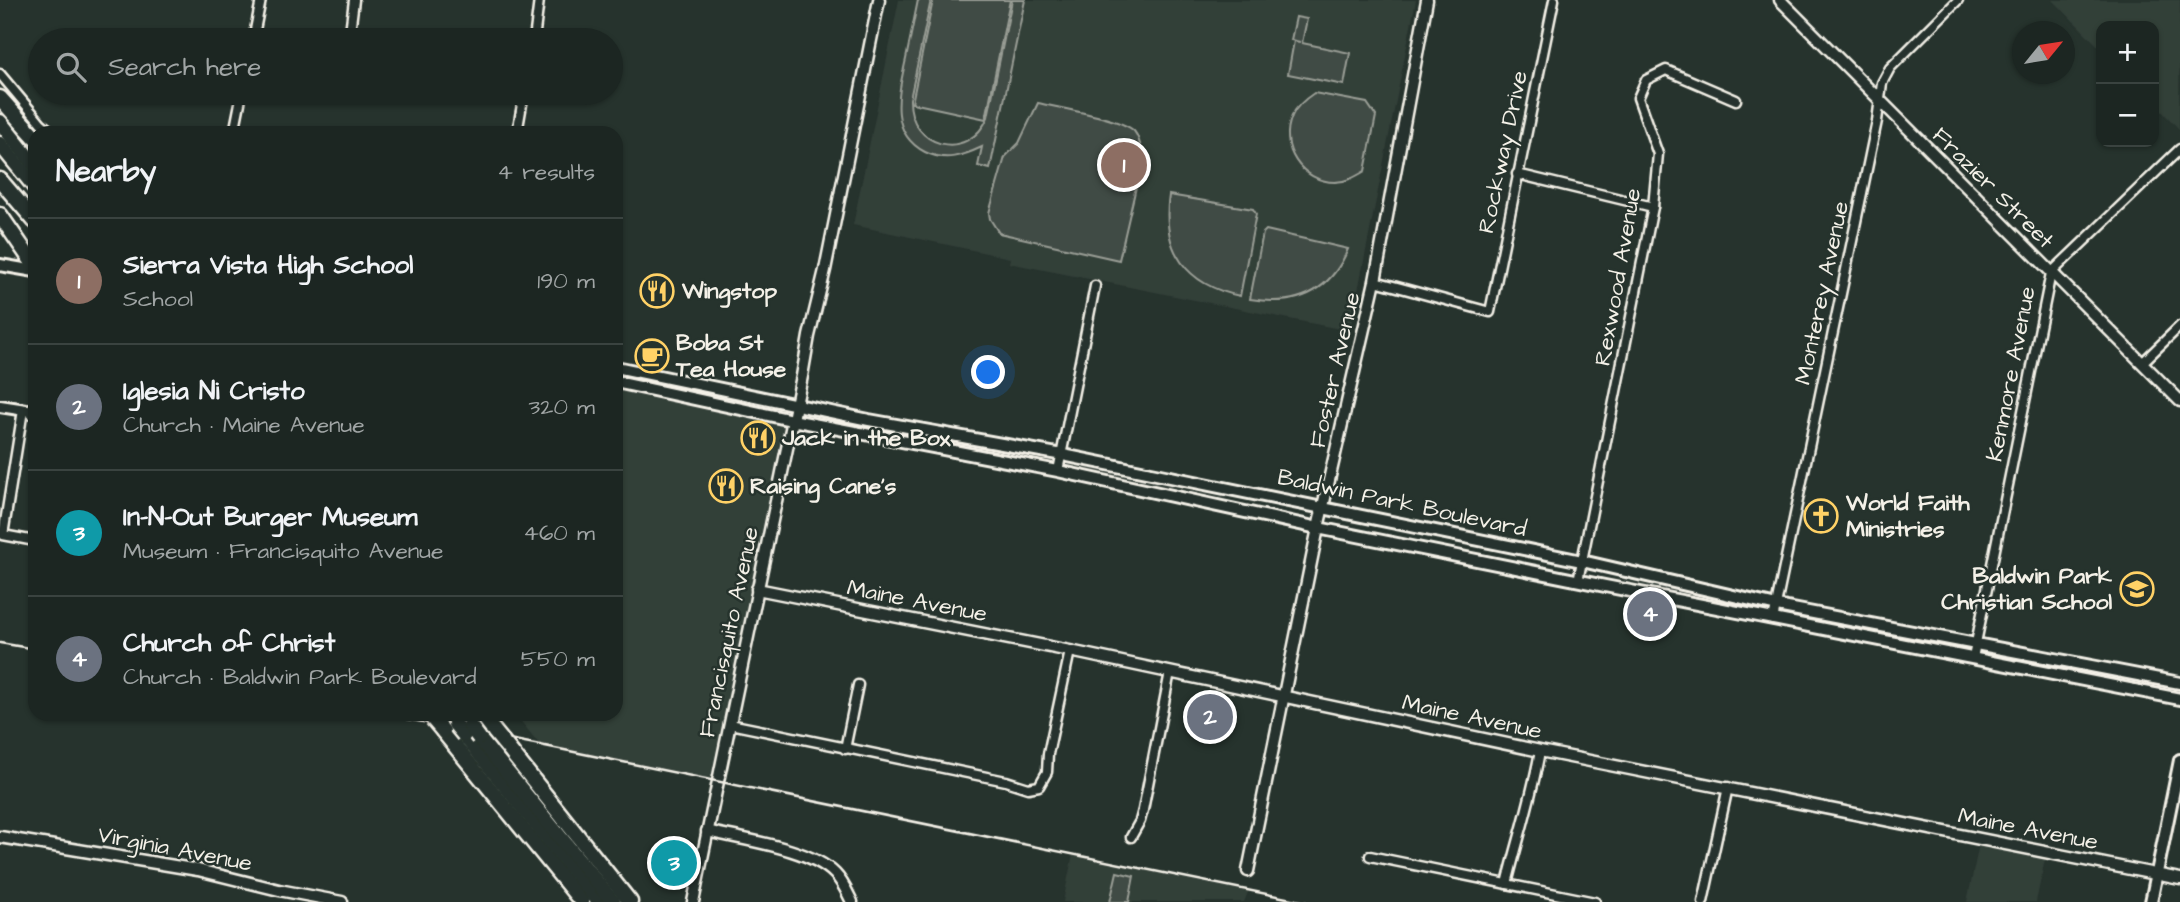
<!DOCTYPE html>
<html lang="en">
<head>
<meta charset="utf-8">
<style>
  :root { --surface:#1c2622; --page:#252e2a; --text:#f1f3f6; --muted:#a0a5a5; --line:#3a4340; --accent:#d93025 }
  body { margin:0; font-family:"Architects Daughter",sans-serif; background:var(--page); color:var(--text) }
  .controls { position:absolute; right:21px; top:21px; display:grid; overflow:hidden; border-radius:14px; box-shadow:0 2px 5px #0004 }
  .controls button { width:63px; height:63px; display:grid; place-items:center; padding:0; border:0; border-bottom:2px solid var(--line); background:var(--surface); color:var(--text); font:35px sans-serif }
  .compass { position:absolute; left:2012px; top:21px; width:63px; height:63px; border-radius:50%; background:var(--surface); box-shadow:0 2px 5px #0004; rotate:60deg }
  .you { position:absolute; left:989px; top:373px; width:24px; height:24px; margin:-18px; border:5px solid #fff; border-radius:50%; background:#1a73e8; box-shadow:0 0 0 10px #1a73e833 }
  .badge { display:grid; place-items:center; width:46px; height:46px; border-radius:50%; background:var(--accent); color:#fff; font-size:23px; font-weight:700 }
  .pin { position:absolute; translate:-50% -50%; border:4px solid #fff; box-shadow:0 2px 7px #0006 }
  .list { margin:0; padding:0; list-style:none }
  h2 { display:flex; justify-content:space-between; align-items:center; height:91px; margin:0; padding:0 28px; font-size:30px }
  h2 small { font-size:23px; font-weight:400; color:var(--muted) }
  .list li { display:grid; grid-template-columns:46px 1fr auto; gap:21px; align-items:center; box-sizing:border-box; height:126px; padding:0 28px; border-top:2px solid var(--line) }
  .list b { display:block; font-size:26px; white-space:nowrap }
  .list p { margin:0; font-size:23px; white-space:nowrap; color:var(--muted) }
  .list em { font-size:23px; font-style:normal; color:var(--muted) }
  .icon { flex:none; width:38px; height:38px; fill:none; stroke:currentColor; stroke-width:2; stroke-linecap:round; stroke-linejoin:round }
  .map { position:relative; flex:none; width:2180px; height:902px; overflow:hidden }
  .search { position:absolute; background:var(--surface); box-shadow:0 2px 5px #0004; left:28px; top:28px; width:595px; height:77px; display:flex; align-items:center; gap:18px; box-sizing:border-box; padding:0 24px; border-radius:38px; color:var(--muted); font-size:26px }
  .panel { position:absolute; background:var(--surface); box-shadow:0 2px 5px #0004; left:28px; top:126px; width:595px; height:595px; border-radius:21px }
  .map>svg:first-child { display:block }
  .built { fill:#333f39 }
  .green { fill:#414b45; stroke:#9a9e96; stroke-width:2 }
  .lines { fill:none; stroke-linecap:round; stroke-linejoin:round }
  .minor-casing { stroke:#f4f1e8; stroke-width:13 }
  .tertiary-casing { stroke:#f4f1e8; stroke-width:15 }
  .secondary-casing { stroke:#f4f1e8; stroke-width:16 }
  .motorway-casing { stroke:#f4f1e8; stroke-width:19 }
  .minor { stroke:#26332d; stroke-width:8 }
  .tertiary { stroke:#26332d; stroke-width:10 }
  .secondary { stroke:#26332d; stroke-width:10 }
  .motorway { stroke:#26332d; stroke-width:14 }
  .rail { stroke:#f4f1e8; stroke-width:2.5 }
  .motorway-bridge-casing { stroke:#f4f1e8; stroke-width:19; stroke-linecap:butt }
  .motorway-bridge { stroke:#26332d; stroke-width:14 }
  .labels { text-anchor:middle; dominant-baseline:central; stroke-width:5; stroke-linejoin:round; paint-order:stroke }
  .street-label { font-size:23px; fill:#f4f1e8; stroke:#26332d }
  .poi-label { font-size:23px; font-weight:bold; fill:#f4f1e8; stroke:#26332d; text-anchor:start }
</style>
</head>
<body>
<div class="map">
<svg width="2180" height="902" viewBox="0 0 2180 902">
  <rect width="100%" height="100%" fill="#26332d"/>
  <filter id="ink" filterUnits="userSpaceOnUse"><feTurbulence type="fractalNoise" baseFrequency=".0143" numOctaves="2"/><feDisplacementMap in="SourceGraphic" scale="14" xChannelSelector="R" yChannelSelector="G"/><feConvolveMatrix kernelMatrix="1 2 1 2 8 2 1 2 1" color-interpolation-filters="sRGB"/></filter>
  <g filter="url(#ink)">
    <g class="built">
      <polygon points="899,0 1416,0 1350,331 1009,263 1010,258 853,225"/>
      <polygon points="2053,0 2180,0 2179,129 2154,103 2154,26 2101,26 2101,49"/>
      <polygon points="616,367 796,405 718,781 540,745 515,714 616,714"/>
      <polygon points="1979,844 2045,859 2036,902 1967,902"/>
      <polygon points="1073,854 1249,890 1244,902 1063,902"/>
    </g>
    <g class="green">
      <path d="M918,0H931L910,99C909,148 968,163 988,117L1012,0H1025L990,169L978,166L982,147C963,156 945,162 925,152C887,132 899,91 906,59C910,39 914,20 918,0Z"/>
      <polygon points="933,0 1010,0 986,119 912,103"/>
      <polygon points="1296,17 1307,19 1302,43 1350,53 1344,85 1288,74 1294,41 1300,42 1291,40"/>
      <path d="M1314,93L1367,103L1376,116L1365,171C1355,177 1346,182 1335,182C1302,182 1278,147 1292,116C1296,106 1305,99 1314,93Z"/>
      <path d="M1038,103C1059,108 1121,118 1134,131C1140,138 1141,149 1143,157L1119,260L999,233L990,219L989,213L1005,157L1019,143Z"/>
      <path d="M1169,195L1253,209L1256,214L1240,296C1186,285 1161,250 1169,195Z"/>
      <path d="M1266,230L1348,249C1330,293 1296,307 1250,299L1263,233Z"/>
      <polygon points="1117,872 1134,876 1129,902 1110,902"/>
    </g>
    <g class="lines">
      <defs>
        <g id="minor">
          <polyline points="253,40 261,0"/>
          <polyline points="349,40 354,0"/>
          <polyline points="534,40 539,0"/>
          <polyline points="0,74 41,123 53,133"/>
          <polyline points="234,133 242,93"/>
          <polyline points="517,133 524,93"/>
          <polyline points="1517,174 1653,207"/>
          <polyline points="1375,281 1490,312 1554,0"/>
          <polyline points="2142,363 2180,326"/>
          <polyline points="23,410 3,535 35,541"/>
          <polyline points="1058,471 1095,286"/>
          <polyline points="1578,581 1653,207 1658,154 1638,98 1646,80 1666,70 1736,100"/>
          <polyline points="1773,620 1877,121 1882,83 1890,68 1958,0"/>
          <polyline points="1973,658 2051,273 2180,149"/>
          <polyline points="730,724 1006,781 1028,788 1039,786 1047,772 1048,754 1070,651"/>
          <polyline points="845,749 858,685"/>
          <polyline points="1131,837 1140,821 1143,810 1170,672"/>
          <polyline points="1370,856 1595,902"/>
          <path d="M1507,884C1518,839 1532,797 1540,751"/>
          <polyline points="1703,902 1728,787"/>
        </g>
        <g id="tertiary">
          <polyline points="1780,0 2180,401"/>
          <polyline points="757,589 1070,651 1540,751 2180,879"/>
          <path d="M707,831C743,840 810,848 835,874C843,882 847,892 852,902"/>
          <polyline points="0,837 198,870 279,890 342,902"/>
          <polyline points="1248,871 1318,528 1375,281 1427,0"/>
          <polyline points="693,902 802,376 809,336 825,270 879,0"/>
        </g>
        <g id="secondary">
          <polyline points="0,265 35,271"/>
          <polyline points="616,367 869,420 1063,455 1582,561 1777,606 2180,683"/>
          <polyline points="616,382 792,420 1058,471 1318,528 1605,586 2180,699"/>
          <polyline points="0,406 32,411"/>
          <polyline points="2151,902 2180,760"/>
        </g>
        <g id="motorway">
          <polyline points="0,98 35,137"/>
          <polyline points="0,122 35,166"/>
          <polyline points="0,144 35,187"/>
          <polyline points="0,180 35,221"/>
          <polyline points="0,215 35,266"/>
          <polyline points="32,411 35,412"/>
          <polyline points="460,714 470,726"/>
          <polyline points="480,714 494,731"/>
          <polyline points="443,731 582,902"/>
          <polyline points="464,735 599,902"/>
          <polyline points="479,738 613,902"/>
          <polyline points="503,742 630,902"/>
        </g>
      </defs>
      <use href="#minor" class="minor-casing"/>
      <use href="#tertiary" class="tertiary-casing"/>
      <use href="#secondary" class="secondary-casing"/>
      <use href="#motorway" class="motorway-casing"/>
      <use href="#minor" class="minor"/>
      <use href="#tertiary" class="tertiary"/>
      <use href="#secondary" class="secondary"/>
      <use href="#motorway" class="motorway"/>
      <g class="rail">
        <polyline points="0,643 35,649"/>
        <polyline points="382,714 540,745 1306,902"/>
      </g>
      <defs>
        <g id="motorway-bridge">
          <polyline points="433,719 443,731"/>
          <polyline points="455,724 464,735"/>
          <polyline points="470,726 479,738"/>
          <polyline points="494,731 503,742"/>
        </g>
      </defs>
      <use href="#motorway-bridge" class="motorway-bridge-casing"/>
      <use href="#motorway-bridge" class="motorway-bridge"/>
    </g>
  </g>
  <defs>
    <symbol id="restaurant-ring" viewBox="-11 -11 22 22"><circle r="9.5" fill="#26332d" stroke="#ffd166" stroke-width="1.5"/><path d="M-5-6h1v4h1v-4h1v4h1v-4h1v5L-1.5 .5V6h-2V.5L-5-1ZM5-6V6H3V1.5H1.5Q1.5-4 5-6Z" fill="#ffd166"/></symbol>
    <symbol id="cafe-ring" viewBox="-11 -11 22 22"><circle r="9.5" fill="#26332d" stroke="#ffd166" stroke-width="1.5"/><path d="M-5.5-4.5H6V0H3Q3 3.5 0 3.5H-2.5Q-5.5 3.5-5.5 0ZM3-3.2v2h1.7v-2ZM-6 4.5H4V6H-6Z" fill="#ffd166"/></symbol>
    <symbol id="church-ring" viewBox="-11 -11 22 22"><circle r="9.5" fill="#26332d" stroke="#ffd166" stroke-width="1.5"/><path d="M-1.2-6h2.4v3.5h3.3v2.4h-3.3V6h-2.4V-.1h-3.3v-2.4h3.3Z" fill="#ffd166"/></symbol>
    <symbol id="school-ring" viewBox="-11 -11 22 22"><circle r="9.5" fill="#26332d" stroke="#ffd166" stroke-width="1.5"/><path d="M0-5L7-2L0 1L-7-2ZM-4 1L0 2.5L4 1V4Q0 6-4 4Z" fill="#ffd166"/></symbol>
  </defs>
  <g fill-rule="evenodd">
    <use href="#restaurant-ring" x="638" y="272" width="38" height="38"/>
    <use href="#cafe-ring" x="633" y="337" width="38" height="38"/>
    <use href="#restaurant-ring" x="739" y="419" width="38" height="38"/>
    <use href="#restaurant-ring" x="707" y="467" width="38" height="38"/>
    <use href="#church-ring" x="1802" y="497" width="38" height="38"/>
    <use href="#school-ring" x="2118" y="570" width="38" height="38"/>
  </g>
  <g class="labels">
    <g class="street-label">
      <text transform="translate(1503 152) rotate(-78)">Rockway Drive</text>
      <text transform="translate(1993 188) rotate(45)">Frazier Street</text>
      <text transform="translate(1618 277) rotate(-80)">Rexwood Avenue</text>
      <text transform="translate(1822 293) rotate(-78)">Monterey Avenue</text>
      <text transform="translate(1335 370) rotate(-77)">Foster Avenue</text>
      <text transform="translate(2011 374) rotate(-79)">Kenmore Avenue</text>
      <text transform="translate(1402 503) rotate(12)">Baldwin Park Boulevard</text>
      <text transform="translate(917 601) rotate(11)">Maine Avenue</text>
      <text transform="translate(729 632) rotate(-78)">Francisquito Avenue</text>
      <text transform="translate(1472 717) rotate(12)">Maine Avenue</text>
      <text transform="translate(2028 829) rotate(11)">Maine Avenue</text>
      <text transform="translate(175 849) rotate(11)">Virginia Avenue</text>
    </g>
    <g class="poi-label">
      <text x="682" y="291">Wingstop</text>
      <text x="676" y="343">Boba St<tspan x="676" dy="26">Tea House</tspan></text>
      <text x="782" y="438">Jack in the Box</text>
      <text x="750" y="486">Raising Cane's</text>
      <text x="1846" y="503">World Faith<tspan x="1846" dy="26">Ministries</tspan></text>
      <text x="2112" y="576" text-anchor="end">Baldwin Park<tspan x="2112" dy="26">Christian School</tspan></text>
    </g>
  </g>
</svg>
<div class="controls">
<button>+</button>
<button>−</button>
</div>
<svg class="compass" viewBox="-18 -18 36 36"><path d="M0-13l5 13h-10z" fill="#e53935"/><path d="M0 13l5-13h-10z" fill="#a0a5a5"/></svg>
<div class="you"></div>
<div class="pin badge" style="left:1124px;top:165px;background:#8d6e63">1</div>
<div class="pin badge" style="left:1210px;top:717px;background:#6b7280">2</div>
<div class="pin badge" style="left:674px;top:863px;background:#0f9aa8">3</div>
<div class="pin badge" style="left:1650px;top:614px;background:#6b7280">4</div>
<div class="search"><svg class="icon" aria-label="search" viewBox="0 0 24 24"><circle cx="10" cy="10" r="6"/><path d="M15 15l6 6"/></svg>Search here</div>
<section class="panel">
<h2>Nearby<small>4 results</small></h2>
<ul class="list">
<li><span class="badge" style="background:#8d6e63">1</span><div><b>Sierra Vista High School</b><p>School</p></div><em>190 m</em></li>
<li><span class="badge" style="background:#6b7280">2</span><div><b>Iglesia Ni Cristo</b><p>Church · Maine Avenue</p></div><em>320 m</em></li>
<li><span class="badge" style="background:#0f9aa8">3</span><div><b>In-N-Out Burger Museum</b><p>Museum · Francisquito Avenue</p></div><em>460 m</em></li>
<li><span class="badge" style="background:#6b7280">4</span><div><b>Church of Christ</b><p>Church · Baldwin Park Boulevard</p></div><em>550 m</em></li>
</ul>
</section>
</div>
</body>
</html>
